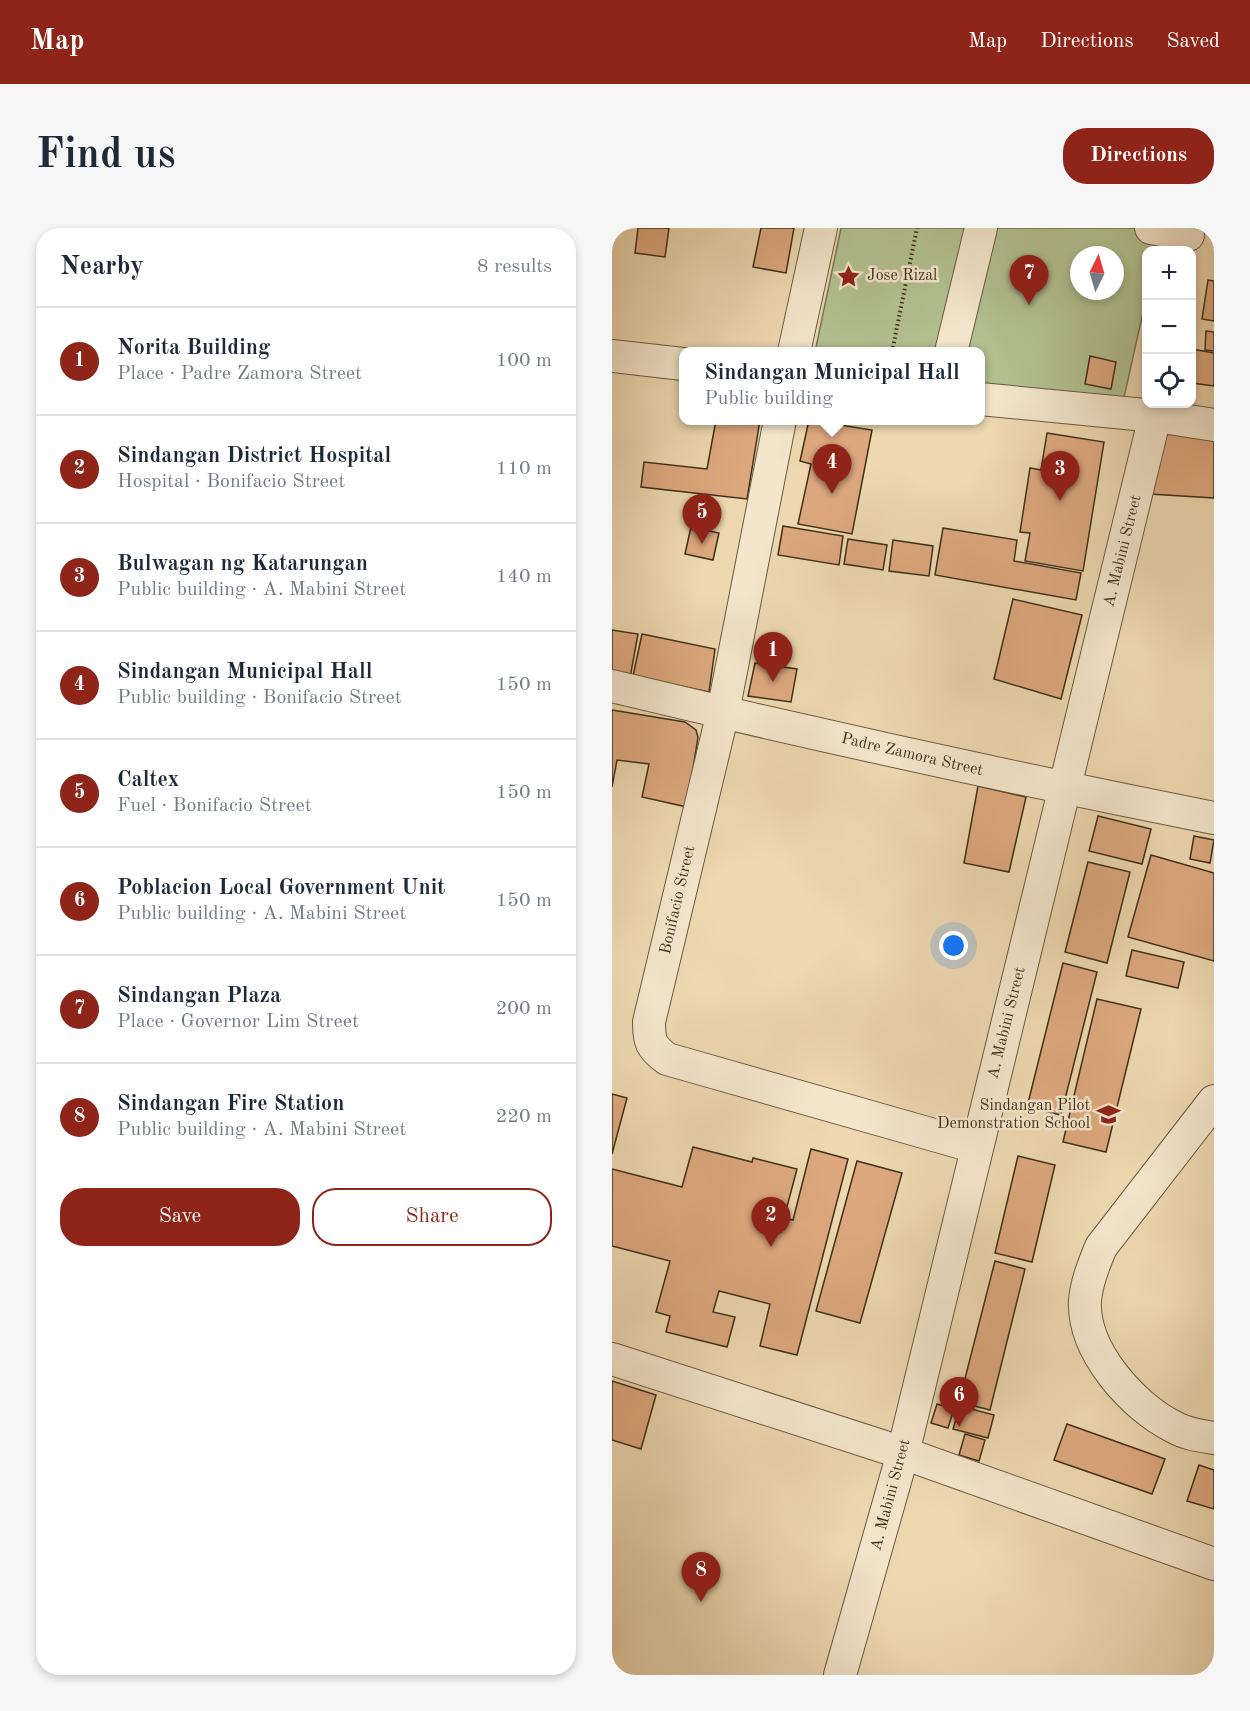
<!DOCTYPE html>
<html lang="en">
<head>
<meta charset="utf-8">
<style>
  :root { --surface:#fff; --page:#f6f6f7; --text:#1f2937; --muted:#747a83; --line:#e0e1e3; --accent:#8f2418 }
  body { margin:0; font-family:"Old Standard TT",serif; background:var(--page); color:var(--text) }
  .controls { position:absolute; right:18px; top:18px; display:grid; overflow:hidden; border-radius:12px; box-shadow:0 3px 9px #0003 }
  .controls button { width:54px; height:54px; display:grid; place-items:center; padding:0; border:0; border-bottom:2px solid var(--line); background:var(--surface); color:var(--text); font:30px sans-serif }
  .compass { position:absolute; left:458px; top:18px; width:54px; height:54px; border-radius:50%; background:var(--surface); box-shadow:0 3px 9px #0003; rotate:5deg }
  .you { position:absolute; left:342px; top:718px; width:21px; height:21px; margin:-15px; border:4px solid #fff; border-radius:50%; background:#1a73e8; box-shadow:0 0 0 9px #1a73e833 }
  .badge { display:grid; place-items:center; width:39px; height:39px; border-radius:50%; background:var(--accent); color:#fff; font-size:20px; font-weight:700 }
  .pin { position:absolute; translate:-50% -50px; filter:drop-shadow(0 2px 3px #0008) }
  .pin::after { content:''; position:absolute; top:32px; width:21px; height:18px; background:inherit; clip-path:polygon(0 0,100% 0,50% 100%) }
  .popup { position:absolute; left:67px; top:119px; width:306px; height:78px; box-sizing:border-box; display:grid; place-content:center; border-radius:12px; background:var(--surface); filter:drop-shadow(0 2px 4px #0005); font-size:20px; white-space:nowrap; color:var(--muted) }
  .popup b { font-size:22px; color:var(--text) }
  .popup::after { content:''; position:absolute; left:50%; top:100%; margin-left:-12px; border:12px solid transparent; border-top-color:var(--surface) }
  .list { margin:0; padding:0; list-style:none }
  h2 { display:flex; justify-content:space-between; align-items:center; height:78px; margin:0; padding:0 24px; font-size:26px }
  h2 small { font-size:20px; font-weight:400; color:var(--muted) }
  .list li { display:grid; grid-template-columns:39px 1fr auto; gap:18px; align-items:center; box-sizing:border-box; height:108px; padding:0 24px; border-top:2px solid var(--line) }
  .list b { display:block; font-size:22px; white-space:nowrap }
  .list p { margin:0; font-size:20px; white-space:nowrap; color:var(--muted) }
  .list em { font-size:20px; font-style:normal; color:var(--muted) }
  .actions { display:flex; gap:12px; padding:18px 24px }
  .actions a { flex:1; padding:14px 0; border:2px solid var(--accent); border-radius:24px; text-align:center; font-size:21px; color:var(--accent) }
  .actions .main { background:var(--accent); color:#fff }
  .icon { flex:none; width:33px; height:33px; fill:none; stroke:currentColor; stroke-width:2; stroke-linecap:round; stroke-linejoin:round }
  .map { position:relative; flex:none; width:602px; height:1447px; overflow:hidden; border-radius:24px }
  header { display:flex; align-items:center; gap:36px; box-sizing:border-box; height:84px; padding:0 30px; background:var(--accent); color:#fff }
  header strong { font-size:28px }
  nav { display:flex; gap:33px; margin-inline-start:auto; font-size:21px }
  .intro { display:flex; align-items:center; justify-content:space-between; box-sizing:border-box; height:144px; padding:0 36px }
  h1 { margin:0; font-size:42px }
  .button { padding:15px 27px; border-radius:24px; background:var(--accent); color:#fff; font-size:21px; font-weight:700 }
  main { display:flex; gap:36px; padding:0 36px }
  aside { flex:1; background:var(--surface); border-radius:24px; box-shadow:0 3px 9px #0003 }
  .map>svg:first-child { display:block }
  .green { fill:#b2c090; stroke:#787855; stroke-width:1.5; fill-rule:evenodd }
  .building { fill:#dda87e; stroke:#3f2f1a; stroke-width:1.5 }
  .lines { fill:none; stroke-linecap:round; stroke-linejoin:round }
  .minor-casing { stroke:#6a5940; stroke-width:34 }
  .path { stroke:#3f2f1a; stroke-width:4; stroke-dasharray:1.5 3; stroke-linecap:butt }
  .minor { stroke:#f3e6cc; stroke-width:32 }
  .labels { text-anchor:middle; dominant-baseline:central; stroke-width:5; stroke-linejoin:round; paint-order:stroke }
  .poi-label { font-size:16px; fill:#3f2f1a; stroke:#f3e6cc; text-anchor:start }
  .street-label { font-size:16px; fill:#3f2f1a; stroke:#f3e6cc }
</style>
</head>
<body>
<header>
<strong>Map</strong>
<nav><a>Map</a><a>Directions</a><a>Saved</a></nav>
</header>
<div class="intro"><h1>Find us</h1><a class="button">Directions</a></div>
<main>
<aside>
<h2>Nearby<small>8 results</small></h2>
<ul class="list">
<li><span class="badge">1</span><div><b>Norita Building</b><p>Place · Padre Zamora Street</p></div><em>100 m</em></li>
<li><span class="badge">2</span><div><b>Sindangan District Hospital</b><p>Hospital · Bonifacio Street</p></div><em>110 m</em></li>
<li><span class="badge">3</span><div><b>Bulwagan ng Katarungan</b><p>Public building · A. Mabini Street</p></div><em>140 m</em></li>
<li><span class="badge">4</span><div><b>Sindangan Municipal Hall</b><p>Public building · Bonifacio Street</p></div><em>150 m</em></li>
<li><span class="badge">5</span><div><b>Caltex</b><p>Fuel · Bonifacio Street</p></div><em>150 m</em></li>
<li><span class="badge">6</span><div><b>Poblacion Local Government Unit</b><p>Public building · A. Mabini Street</p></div><em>150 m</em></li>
<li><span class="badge">7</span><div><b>Sindangan Plaza</b><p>Place · Governor Lim Street</p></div><em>200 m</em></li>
<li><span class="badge">8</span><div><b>Sindangan Fire Station</b><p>Public building · A. Mabini Street</p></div><em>220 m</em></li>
</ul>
<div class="actions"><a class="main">Save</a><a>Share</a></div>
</aside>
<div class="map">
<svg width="602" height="1447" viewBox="0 0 602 1447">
  <rect width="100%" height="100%" fill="#edd8b0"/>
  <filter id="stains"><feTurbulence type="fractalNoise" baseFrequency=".00333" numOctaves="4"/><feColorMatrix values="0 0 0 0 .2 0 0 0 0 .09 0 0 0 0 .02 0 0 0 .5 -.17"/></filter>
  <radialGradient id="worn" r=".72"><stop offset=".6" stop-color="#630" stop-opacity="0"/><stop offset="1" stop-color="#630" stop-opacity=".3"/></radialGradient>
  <path class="green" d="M229,0H551L546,22H534V71L509,183L369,162L368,124H203ZM467,27H503V63H467Z"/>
  <g class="building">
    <polygon points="26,0 57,0 53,29 23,25"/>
    <polygon points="149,0 182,0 174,45 141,39"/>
    <polygon points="596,52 602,53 602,93 590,91"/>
    <polygon points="594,103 602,104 602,123 593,122"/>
    <polygon points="580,121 602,125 602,158 580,155"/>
    <polygon points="478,128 504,134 499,161 473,156"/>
    <polygon points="104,192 148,192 135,271 29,259 32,234 95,241"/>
    <polygon points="197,192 260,202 240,306 186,296 199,236 188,233"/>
    <polygon points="550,199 602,205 602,270 538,266"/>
    <polygon points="435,205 492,214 471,343 413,333 418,305 408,304 418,240 429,242"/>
    <polygon points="171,298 231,308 227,337 166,327"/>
    <polygon points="79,299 107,305 101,332 73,326"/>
    <polygon points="331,300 405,312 402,333 469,345 464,372 323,347"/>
    <polygon points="236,311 275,317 271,342 232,336"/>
    <polygon points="281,312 321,318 317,348 277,343"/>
    <polygon points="401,371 470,387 449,471 382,451"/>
    <polygon points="0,402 26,406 18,450 0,447"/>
    <polygon points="30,406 103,421 97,464 21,448"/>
    <polygon points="143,435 185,441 179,474 136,468"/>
    <polygon points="0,482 73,494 84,502 86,509 75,579 30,569 37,536 5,532 0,559"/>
    <polygon points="366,558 414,569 397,644 352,635"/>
    <polygon points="486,588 539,601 530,636 477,623"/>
    <polygon points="582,608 602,612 598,635 578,631"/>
    <polygon points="539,627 602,645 602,733 516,709"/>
    <polygon points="476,634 518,644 495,735 453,724"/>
    <polygon points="520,722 572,734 566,760 514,748"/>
    <polygon points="451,735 485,744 449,887 415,879"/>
    <polygon points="485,771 529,781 494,924 451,914"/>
    <polygon points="0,866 15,870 0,926"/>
    <polygon points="81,919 140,934 141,930 185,941 172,990 181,992 199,921 236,931 185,1127 148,1118 158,1076 107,1063 101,1084 123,1089 115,1119 54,1104 58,1088 44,1084 58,1033 0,1018 0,941 70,959"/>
    <polygon points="406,928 443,937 420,1034 383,1025"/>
    <polygon points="245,933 290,945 248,1095 204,1083"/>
    <polygon points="383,1033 413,1041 378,1182 347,1174"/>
    <polygon points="0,1153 44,1167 29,1221 0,1212"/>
    <polygon points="325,1176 342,1181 336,1200 319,1195"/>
    <polygon points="348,1178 382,1187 376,1210 341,1201"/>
    <polygon points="455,1196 553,1231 540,1266 442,1232"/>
    <polygon points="353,1206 373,1212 367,1233 347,1227"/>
    <polygon points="587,1237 602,1242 602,1281 575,1273"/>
  </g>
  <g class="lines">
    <defs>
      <g id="minor">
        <polyline points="539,0 576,7"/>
        <polyline points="182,124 209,0"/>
        <polyline points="339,124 369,0"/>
        <polyline points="0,128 71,136"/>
        <polyline points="368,171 544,188 602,197"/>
        <path d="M168,192L111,484L37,794C37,814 39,819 55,831L364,919"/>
        <path d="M0,458C200,506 400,550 602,590"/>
        <path d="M602,873L489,1019C482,1036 475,1053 473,1072C470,1122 520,1178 562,1199C574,1206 589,1208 602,1210"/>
        <polyline points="0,1131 291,1225 602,1336"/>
        <polyline points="228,1447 291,1225 546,176"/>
      </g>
    </defs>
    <use href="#minor" class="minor-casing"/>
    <polyline class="path" points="280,124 305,0"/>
    <use href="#minor" class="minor"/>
  </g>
  <defs>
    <symbol id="sight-bare" viewBox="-9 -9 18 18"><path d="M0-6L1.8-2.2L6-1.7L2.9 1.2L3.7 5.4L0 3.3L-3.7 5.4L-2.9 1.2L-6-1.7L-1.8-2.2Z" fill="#8f2418" stroke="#f3e6cc" stroke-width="2.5" paint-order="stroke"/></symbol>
    <symbol id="school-bare" viewBox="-9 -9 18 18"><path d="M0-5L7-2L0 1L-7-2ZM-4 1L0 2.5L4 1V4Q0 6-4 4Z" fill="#8f2418" stroke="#f3e6cc" stroke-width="2.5" paint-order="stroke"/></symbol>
  </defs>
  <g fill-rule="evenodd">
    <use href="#sight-bare" x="220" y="32" width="33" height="33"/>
    <use href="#school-bare" x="480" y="870" width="33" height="33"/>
  </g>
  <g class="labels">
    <g class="poi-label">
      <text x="255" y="48">Jose Rizal</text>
      <text x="478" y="878" text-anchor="end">Sindangan Pilot<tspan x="478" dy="18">Demonstration School</tspan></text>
    </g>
    <g class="street-label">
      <text transform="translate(511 323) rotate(-76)">A. Mabini Street</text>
      <text transform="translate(300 527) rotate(13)">Padre Zamora Street</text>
      <text transform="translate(66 672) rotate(-77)">Bonifacio Street</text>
      <text transform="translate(395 795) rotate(-76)">A. Mabini Street</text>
      <text transform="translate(279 1267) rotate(-75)">A. Mabini Street</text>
    </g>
  </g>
  <rect width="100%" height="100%" filter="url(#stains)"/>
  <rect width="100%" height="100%" fill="url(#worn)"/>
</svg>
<div class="controls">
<button>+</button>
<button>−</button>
<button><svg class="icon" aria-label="locate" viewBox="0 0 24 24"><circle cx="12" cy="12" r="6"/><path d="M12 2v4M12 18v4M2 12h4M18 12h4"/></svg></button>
</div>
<svg class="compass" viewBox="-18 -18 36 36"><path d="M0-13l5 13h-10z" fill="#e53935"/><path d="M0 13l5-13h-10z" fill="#747a83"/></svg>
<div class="you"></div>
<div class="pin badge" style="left:161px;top:454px">1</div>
<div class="pin badge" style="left:159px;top:1019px">2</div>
<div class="pin badge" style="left:448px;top:273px">3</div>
<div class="pin badge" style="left:220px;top:266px">4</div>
<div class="popup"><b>Sindangan Municipal Hall</b>Public building</div>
<div class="pin badge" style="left:90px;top:316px">5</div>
<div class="pin badge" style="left:347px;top:1199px">6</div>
<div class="pin badge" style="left:417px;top:77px">7</div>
<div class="pin badge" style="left:89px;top:1374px">8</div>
</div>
</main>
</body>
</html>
